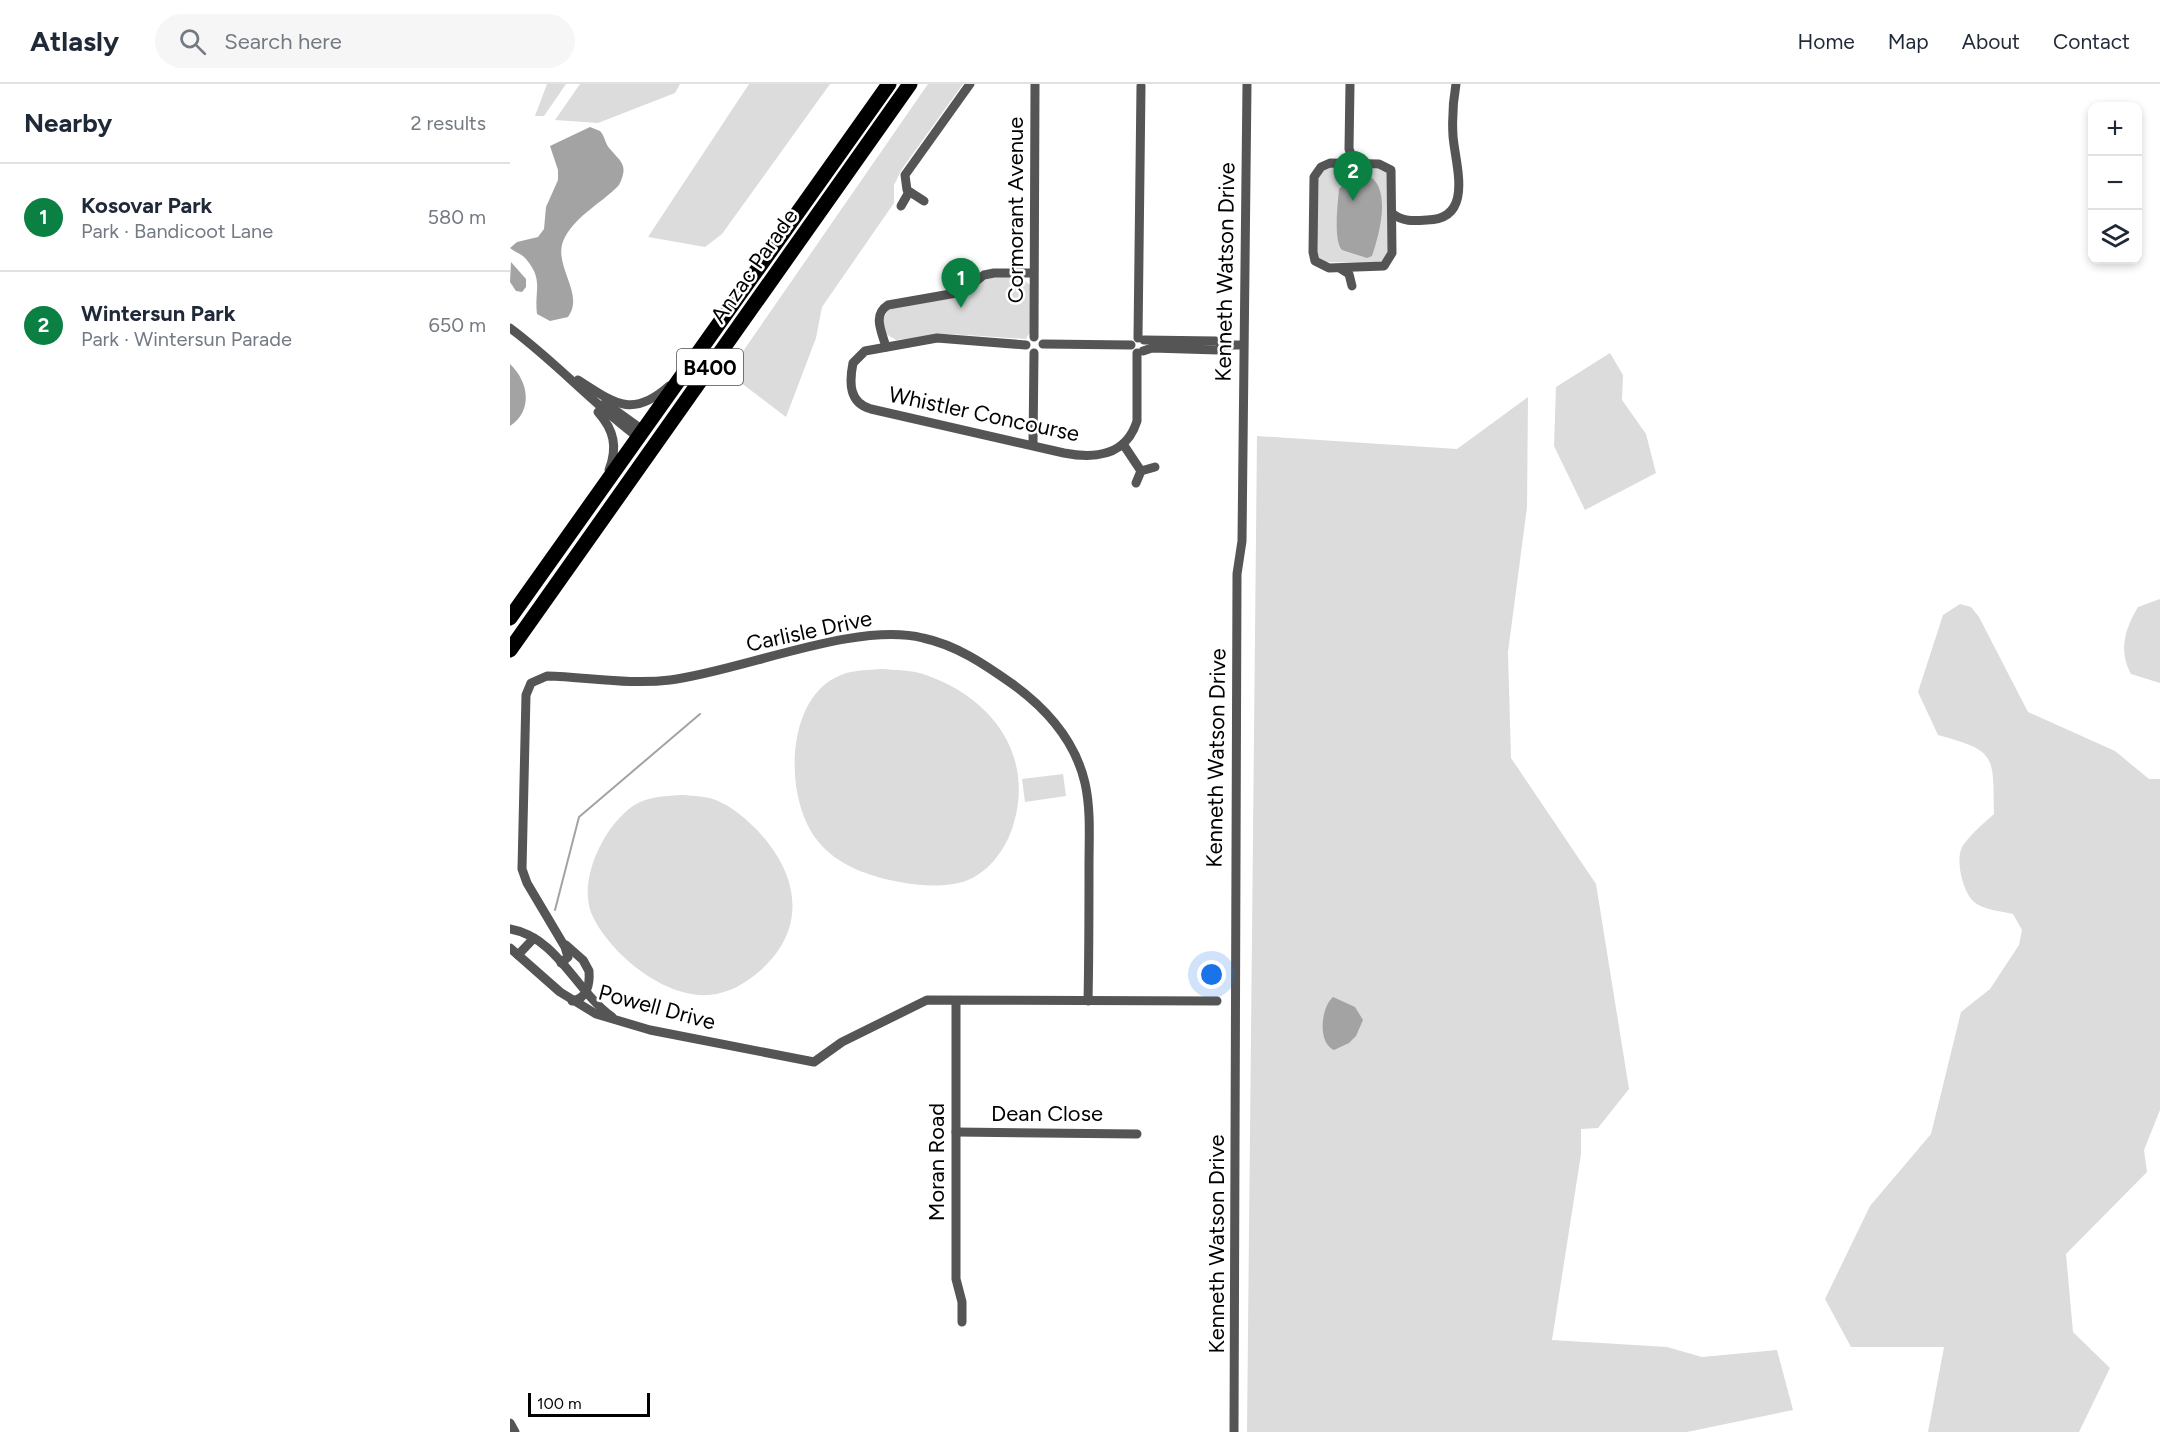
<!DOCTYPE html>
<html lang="en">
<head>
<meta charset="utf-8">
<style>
  :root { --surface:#fff; --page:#f6f6f7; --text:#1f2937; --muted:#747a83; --line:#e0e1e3; --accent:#0b8043 }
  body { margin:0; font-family:Figtree,sans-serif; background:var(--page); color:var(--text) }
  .controls { position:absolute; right:18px; top:18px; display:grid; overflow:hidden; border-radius:12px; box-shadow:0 3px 9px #0003 }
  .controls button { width:54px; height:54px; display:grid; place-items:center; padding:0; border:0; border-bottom:2px solid var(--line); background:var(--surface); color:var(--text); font:30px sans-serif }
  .scale { position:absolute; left:18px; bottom:15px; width:122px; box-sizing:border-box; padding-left:6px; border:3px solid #000; border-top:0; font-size:16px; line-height:21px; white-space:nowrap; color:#000; -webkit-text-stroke:4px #fff; paint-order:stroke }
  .you { position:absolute; left:702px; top:891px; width:21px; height:21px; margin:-15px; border:4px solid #fff; border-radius:50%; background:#1a73e8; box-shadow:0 0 0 9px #1a73e833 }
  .badge { display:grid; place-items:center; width:39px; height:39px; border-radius:50%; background:var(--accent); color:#fff; font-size:20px; font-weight:700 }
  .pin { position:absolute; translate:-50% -50px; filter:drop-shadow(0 2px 3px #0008) }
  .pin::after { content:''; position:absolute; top:32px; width:21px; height:18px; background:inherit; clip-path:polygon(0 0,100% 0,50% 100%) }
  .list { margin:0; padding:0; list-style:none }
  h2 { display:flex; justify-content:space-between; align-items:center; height:78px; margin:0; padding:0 24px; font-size:26px }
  h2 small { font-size:20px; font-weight:400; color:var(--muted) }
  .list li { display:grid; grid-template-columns:39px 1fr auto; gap:18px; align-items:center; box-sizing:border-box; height:108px; padding:0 24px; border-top:2px solid var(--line) }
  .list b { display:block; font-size:22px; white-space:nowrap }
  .list p { margin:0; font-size:20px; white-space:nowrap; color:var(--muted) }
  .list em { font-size:20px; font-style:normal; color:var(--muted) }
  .icon { flex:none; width:33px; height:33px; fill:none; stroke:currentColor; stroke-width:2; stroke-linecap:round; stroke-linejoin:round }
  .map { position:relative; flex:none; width:1650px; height:1348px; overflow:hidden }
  header { display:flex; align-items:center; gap:36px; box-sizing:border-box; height:84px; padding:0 30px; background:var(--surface); border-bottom:2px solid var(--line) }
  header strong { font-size:28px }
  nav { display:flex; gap:33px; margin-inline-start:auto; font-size:21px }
  .search { width:420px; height:54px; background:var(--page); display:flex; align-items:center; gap:15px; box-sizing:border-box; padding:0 21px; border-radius:33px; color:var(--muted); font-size:22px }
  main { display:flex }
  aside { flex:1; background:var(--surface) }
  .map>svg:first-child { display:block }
  .green { fill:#dcdcdc }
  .water { fill:#a3a3a3 }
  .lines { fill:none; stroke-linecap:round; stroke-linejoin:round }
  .stream { stroke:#a3a3a3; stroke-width:2 }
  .minor { stroke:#555; stroke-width:9 }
  .primary { stroke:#000; stroke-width:15 }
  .labels { text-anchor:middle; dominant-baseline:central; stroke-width:5; stroke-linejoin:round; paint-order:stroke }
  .shield { fill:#fff; stroke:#4c4c4c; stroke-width:1.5 }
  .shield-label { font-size:21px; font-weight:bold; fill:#000 }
  .street-label { font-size:22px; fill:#000; stroke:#fff }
</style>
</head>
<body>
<header>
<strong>Atlasly</strong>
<div class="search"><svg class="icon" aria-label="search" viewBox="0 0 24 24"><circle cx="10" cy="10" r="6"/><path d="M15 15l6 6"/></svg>Search here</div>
<nav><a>Home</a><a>Map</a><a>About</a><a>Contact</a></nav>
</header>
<main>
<aside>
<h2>Nearby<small>2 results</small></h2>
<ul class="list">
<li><span class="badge">1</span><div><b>Kosovar Park</b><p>Park · Bandicoot Lane</p></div><em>580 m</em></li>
<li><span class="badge">2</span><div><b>Wintersun Park</b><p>Park · Wintersun Parade</p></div><em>650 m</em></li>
</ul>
</aside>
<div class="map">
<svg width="1650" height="1348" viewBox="0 0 1650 1348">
  <rect width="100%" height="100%" fill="#fff"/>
  <g class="green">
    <polygon points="37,0 56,0 34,32 25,32"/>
    <polygon points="70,0 170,0 165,9 88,39 45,36"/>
    <polygon points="239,0 320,0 212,150 195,163 138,153"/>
    <polygon points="418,0 453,0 392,85 384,101 384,119 312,223 306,254 276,333 218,289"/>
    <polygon points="822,83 868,85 877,89 878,172 873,179 811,178 806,169 808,95 814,86"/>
    <polygon points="483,192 510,192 520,201 520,248 516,255 440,250 386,256 376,250 372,237 379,225 445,212"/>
    <polygon points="1100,269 1113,291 1112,316 1136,350 1146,389 1075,426 1044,362 1046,303"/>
    <polygon points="1018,313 1017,423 998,568 1001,674 1086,800 1119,1005 1088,1044 1071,1045 1071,1070 1042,1256 1157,1263 1192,1273 1267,1266 1283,1326 1177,1348 737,1348 747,352 947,365"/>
    <path d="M1650,515V599L1621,590C1608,566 1615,545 1628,523Z"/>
    <path d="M1450,520L1461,523L1469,533L1518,628L1605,667L1639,695H1650V1026L1634,1066L1637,1088L1556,1170L1563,1248L1600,1284L1569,1348H1418L1434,1263H1341L1315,1215L1360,1122L1421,1050L1451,928L1480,905L1509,861L1512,846L1503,830C1491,827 1472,826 1463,817C1452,806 1444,772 1454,760C1462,749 1474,739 1484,730C1483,671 1487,667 1428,651L1408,608L1433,531Z"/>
    <path d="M371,585C386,586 402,586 416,591C482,614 525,671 503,742C496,764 480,787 458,796C438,804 410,802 390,798C360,793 326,781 307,756C274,715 274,613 331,591C343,586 358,586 371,585Z"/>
    <polygon points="553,690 556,712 515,718 512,695"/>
    <path d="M172,711C184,712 197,712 208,717C222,723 234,733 245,744C287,786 300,842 251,886C236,899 220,909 199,911C154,914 102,871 83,833C65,798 96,736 128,719C142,712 157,712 172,711Z"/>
  </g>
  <g class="water">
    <path d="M80,43L90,47C95,52 95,60 100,65C111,78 119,81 109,101C93,118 67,131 55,153C40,180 76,209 58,233L40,237L27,230C24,206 34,196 16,175C11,169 4,168 0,164L7,158L28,153L34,145L36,123L48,96V86L40,62Z"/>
    <path d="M859,92C882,105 869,152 862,172L857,174L832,166C823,156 828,119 829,105L839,95Z"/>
    <polygon points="1,178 16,195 16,203 12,208 6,207 0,198"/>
    <path d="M0,280C19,298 23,327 0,342Z"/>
    <path d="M823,913L845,923L853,936L846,952L839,959L824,966C807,959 811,923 823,913Z"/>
  </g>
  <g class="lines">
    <polyline class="stream" points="45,826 69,733 190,630"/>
    <g class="minor">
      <polyline points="840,0 839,65 843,75 850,79"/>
      <polygon points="820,79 869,80 881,86 882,169 874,182 819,184 805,177 803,168 804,93 811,83"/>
      <polyline points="414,117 397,106 395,91 460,0"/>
      <polyline points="391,122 399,108"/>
      <path d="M882,129C892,138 904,137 917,136C965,135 945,80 943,52C942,35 943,17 946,0"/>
      <polyline points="831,185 839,190 842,202"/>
      <path d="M0,244C46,278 83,320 129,354"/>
      <polyline points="524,253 525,0"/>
      <polyline points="628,254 631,2"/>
      <polyline points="634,256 706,257 715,261 733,261"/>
      <polyline points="533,260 621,261"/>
      <path d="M516,261L427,254L355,267L343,279C339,299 339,319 361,325L554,369C585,375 616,372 627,337V269"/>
      <path d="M376,263C372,248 362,231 378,221L452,208L474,191L484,189H523"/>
      <polyline points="633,267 642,264 708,266 715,261"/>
      <path d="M68,296C104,319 122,335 159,302"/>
      <polyline points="95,319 134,347"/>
      <path d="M88,328C104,346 108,363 99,386"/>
      <polyline points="613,360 631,387"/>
      <polyline points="523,361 524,269"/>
      <polyline points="626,399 631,387 645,383"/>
      <path d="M0,845C47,853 66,907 102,933"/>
      <path d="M56,861L73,876L79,887C80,900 77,915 62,917"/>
      <polyline points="0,864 50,908 86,930 140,946 304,978 332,958 417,916 707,917"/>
      <polyline points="8,871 24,854"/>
      <path d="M51,879L58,873L55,863L17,799L12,785L16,611L21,599L37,592C77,593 120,601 160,596C232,587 345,537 413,554C446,561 474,580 501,599C536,624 565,656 575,699C581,726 579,754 579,781C579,826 579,872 578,917"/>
      <polyline points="446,917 446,1195 452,1218 452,1238"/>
      <polyline points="446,1048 627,1050"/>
      <polyline points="0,1339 5,1348"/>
      <polyline points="724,1348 727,490 732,457 737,0"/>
    </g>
    <g class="primary">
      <polyline points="0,534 379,0"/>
      <polyline points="0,566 400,0"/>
    </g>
  </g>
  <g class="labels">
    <rect class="shield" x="167" y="265" width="66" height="36" rx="4.5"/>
    <g class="shield-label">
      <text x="200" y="283">B400</text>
    </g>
    <g class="street-label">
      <text transform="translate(505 126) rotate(-90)">Cormorant Avenue</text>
      <text transform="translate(244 182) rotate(-55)">Anzac Parade</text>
      <text transform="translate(715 188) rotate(-89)">Kenneth Watson Drive</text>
      <text transform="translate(474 330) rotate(12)">Whistler Concourse</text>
      <text transform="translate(299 547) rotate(-12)">Carlisle Drive</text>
      <text transform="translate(706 674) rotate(-89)">Kenneth Watson Drive</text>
      <text transform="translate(147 923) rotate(15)">Powell Drive</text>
      <text x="537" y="1029">Dean Close</text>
      <text transform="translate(426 1078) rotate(-90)">Moran Road</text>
      <text transform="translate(706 1160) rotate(-90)">Kenneth Watson Drive</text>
    </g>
  </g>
</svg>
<div class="controls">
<button>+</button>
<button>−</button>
<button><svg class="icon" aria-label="layers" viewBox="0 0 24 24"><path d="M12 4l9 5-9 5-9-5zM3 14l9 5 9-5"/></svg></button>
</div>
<div class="scale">100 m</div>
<div class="you"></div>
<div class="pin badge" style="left:451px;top:224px">1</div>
<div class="pin badge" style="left:843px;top:117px">2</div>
</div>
</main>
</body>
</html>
